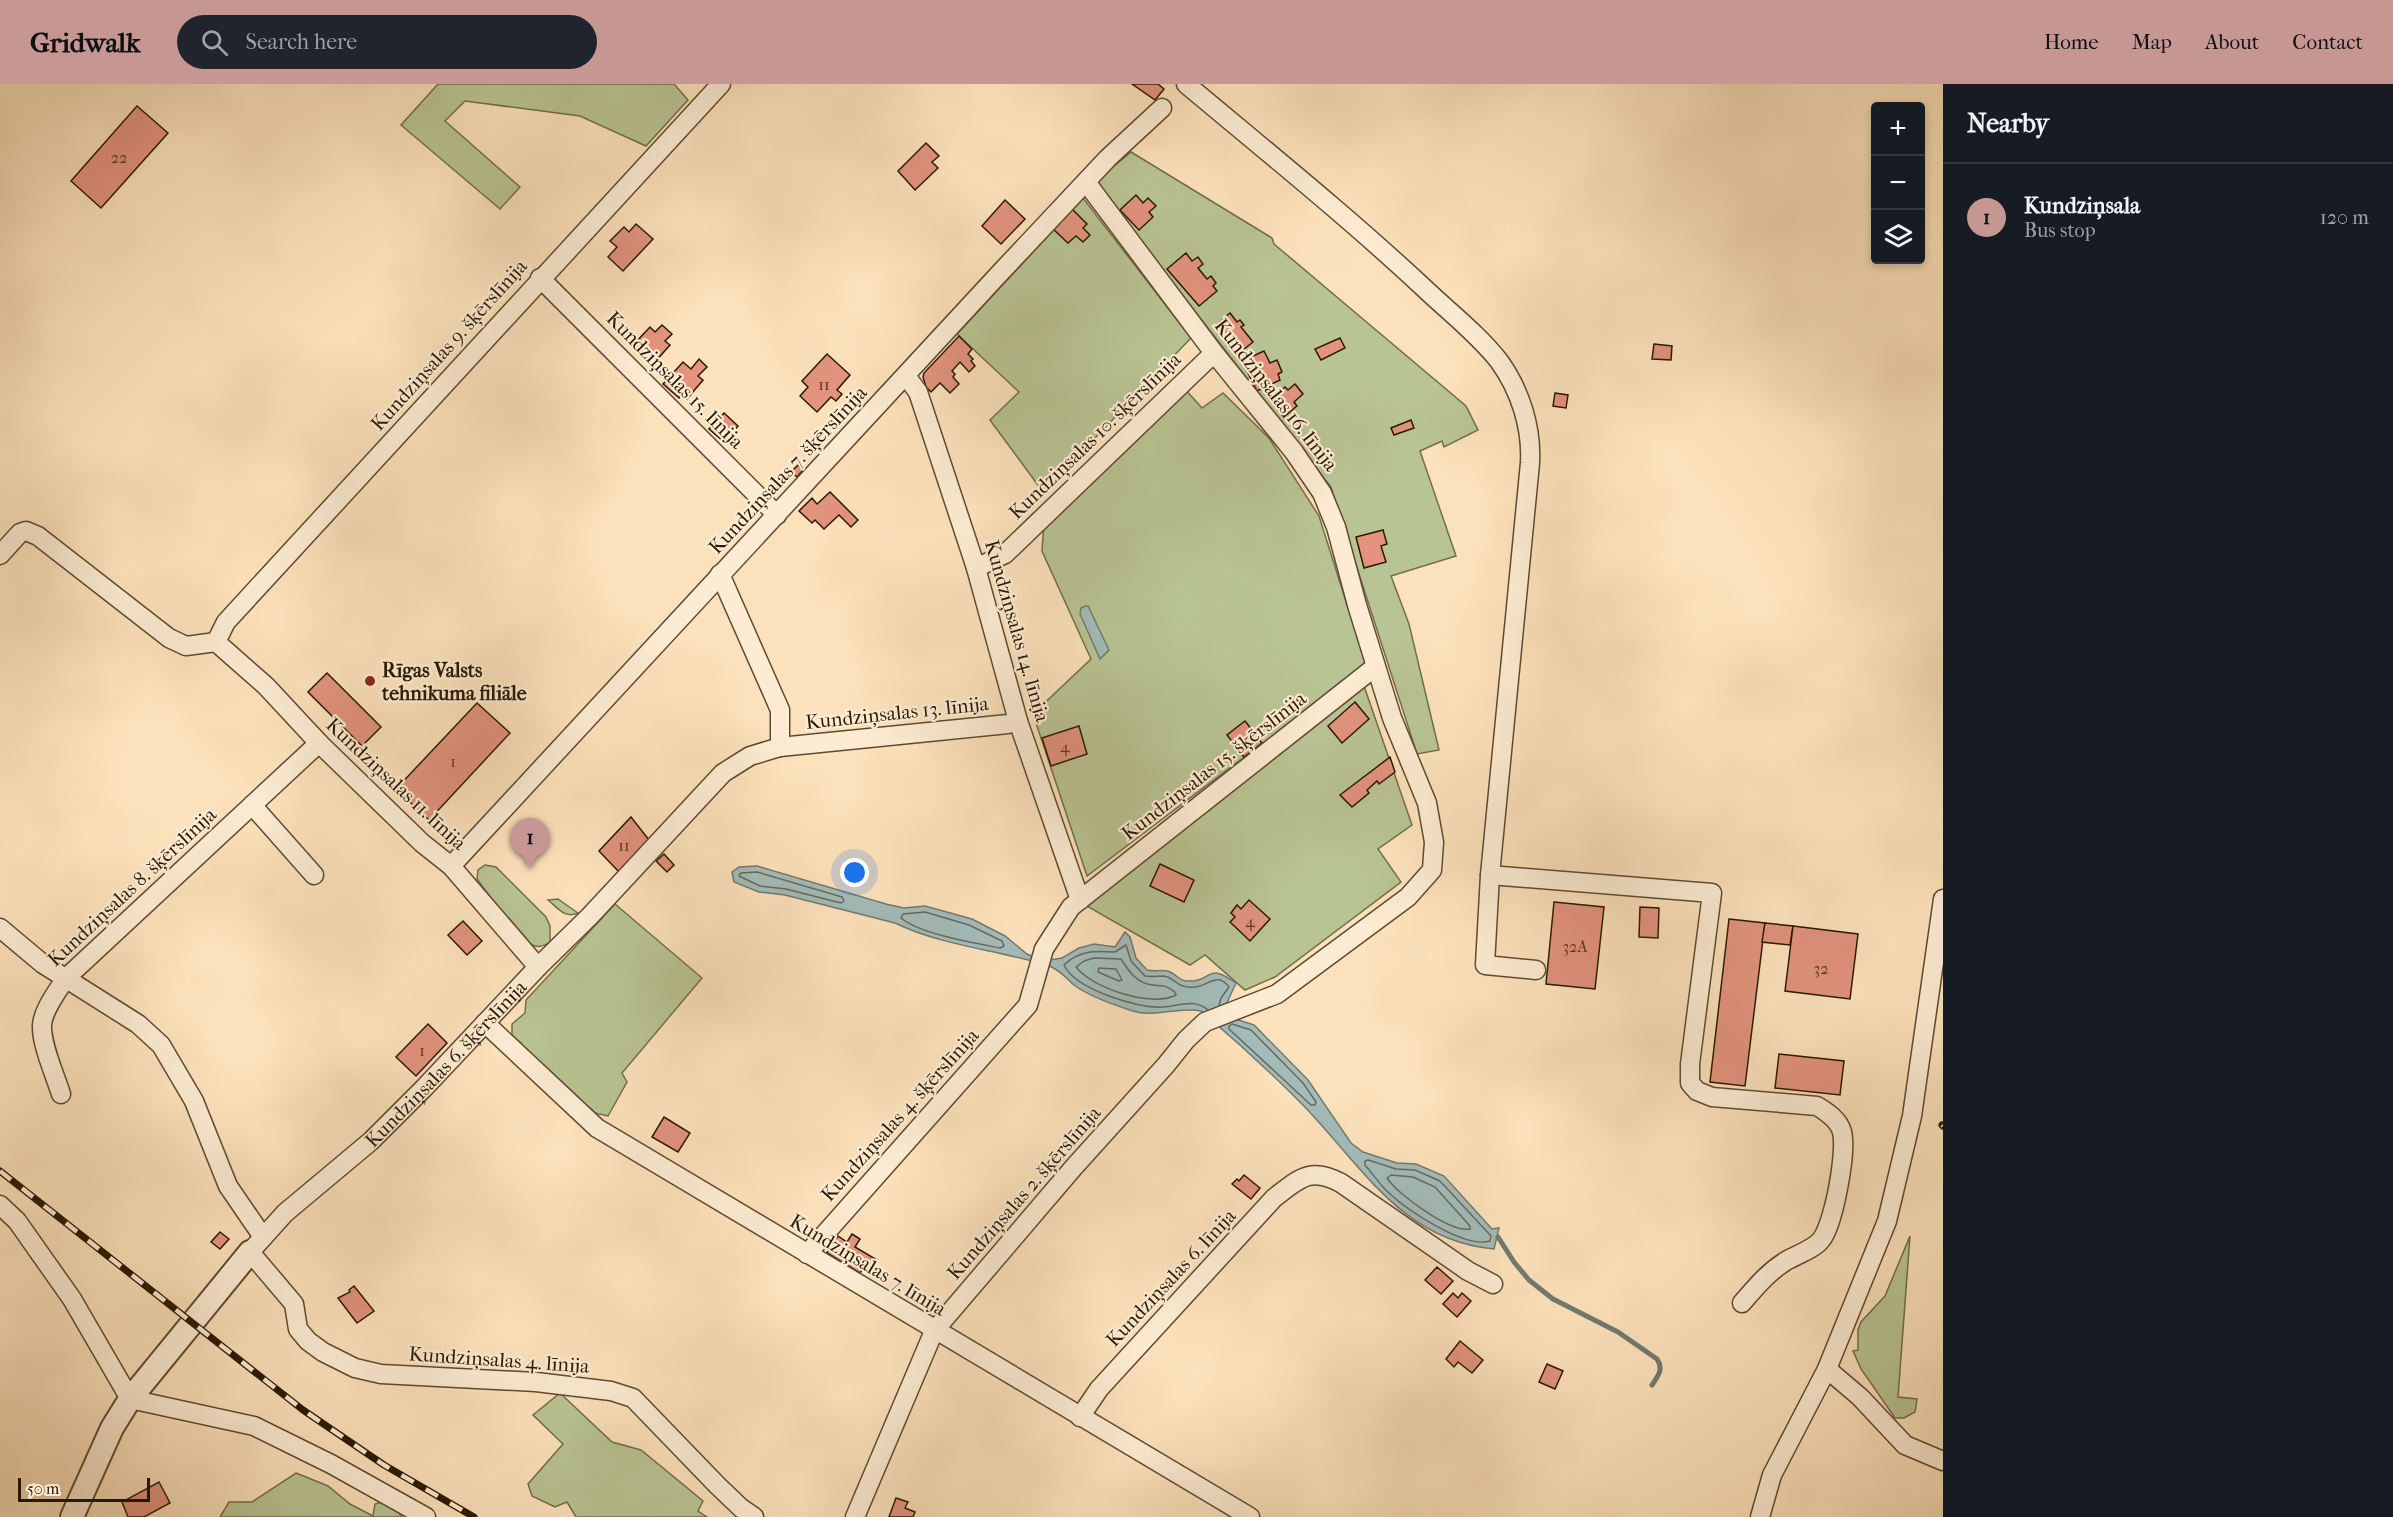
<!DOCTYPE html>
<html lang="en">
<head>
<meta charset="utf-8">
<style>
  :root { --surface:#171b24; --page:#20242c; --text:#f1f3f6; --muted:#9ea1a6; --line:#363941; --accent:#c59692 }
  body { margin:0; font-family:"IM FELL French Canon",serif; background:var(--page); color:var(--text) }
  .controls { position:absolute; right:18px; top:18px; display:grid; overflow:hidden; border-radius:6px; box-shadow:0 3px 9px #0003 }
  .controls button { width:54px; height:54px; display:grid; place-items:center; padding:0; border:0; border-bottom:2px solid var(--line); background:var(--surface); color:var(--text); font:30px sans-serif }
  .scale { position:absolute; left:18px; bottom:15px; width:132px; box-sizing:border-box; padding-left:6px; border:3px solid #2a1801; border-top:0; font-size:16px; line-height:21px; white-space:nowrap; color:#2a1801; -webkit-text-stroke:4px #fdecd3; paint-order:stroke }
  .you { position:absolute; left:855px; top:789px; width:21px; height:21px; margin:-15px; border:4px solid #fff; border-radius:50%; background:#1a73e8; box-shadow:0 0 0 9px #1a73e833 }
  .badge { display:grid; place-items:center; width:39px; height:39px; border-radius:50%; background:var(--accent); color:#111; font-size:20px; font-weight:700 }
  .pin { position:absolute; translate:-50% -50px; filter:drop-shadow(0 2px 3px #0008) }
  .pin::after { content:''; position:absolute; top:32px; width:21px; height:18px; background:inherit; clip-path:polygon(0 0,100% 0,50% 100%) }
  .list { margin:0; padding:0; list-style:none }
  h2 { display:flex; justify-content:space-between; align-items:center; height:78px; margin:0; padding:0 24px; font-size:26px }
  h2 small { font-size:20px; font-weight:400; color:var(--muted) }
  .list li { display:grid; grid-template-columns:39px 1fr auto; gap:18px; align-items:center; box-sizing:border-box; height:108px; padding:0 24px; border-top:2px solid var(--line) }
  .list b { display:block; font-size:22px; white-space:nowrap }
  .list p { margin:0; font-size:20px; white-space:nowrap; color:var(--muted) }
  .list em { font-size:20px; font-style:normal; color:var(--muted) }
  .icon { flex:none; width:33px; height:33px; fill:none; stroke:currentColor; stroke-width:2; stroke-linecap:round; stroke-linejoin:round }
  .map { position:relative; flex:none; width:1943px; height:1433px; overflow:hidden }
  header { display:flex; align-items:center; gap:36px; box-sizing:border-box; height:84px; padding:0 30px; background:var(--accent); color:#111 }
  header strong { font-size:28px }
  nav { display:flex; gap:33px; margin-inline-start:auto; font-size:21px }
  .search { width:420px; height:54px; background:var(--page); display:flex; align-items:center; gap:15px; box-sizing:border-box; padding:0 21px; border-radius:33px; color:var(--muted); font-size:22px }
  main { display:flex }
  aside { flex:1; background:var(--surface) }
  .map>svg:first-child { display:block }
  .green { fill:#b9c494; stroke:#726e4a; stroke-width:1.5 }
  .water { fill:#a3bcba; stroke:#737a70; stroke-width:1.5 }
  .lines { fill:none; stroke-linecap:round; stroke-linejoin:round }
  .shore { stroke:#666a5e; stroke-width:1.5 }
  .stream { stroke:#737a70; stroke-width:5 }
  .building { fill:#e3937e; stroke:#2a1801; stroke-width:1.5 }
  .minor-casing { stroke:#5e4a30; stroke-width:21 }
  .tertiary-casing { stroke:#5e4a30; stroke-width:26 }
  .minor { stroke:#fdecd3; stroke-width:18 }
  .tertiary { stroke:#fdecd3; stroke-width:22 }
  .rail-casing { stroke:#2a1801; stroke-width:7 }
  .rail { stroke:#fdecd3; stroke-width:4.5; stroke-dasharray:14; stroke-linecap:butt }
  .poi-dot { fill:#8f2418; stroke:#fdecd3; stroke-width:2 }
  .labels { text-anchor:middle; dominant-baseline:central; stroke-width:4.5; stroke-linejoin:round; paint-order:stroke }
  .number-label { font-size:16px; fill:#583720 }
  .street-label { font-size:20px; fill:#2a1801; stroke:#fdecd3 }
  .poi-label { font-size:20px; font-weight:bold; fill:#2a1801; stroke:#fdecd3; text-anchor:start }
</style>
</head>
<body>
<header>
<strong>Gridwalk</strong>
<div class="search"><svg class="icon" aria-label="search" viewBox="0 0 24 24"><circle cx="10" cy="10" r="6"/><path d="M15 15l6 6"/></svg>Search here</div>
<nav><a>Home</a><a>Map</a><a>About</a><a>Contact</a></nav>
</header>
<main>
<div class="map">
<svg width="1943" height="1433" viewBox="0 0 1943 1433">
  <rect width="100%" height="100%" fill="#fce2bc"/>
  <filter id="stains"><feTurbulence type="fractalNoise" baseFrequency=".00333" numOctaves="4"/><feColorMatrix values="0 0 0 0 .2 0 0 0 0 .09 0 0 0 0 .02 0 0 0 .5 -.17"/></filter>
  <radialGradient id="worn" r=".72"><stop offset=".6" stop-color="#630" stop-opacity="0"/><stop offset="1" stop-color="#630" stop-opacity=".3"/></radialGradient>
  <g class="green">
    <polygon points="438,0 674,0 688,16 646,62 580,32 465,17 445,37 520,103 500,125 401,41"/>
    <polygon points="1131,68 1272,154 1274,160 1466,322 1478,346 1444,363 1442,357 1420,367 1456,472 1391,492 1409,540 1439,666 1417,670 1331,403 1095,98"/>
    <polygon points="1083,114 1191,254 1043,408 990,336 1019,308 957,250"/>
    <polygon points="1184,304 1202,324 1223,309 1269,354 1319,432 1366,581 1087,792 1033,630 1091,575 1042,467 1044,438"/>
    <polygon points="1363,599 1412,741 1378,765 1401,798 1275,893 1245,906 1205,871 1190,881 1085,821"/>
    <path d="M485,781L496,783L546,833L550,842V858C544,862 539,864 532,861C518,855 488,809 477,795L478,786Z"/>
    <path d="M558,815L578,829C565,835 558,824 548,816Z"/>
    <polygon points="615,820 702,894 622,989 627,998 608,1032 595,1029 591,1025 586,1030 521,967 522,960 512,951 512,940 525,929 526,916"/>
    <polygon points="1910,1152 1898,1313 1917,1315 1915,1328 1904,1334 1895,1334 1861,1285 1853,1267 1858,1266 1858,1246 1861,1238 1885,1212"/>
    <polygon points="560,1309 612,1358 641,1366 703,1417 698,1427 707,1433 576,1433 567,1418 555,1423 532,1412 528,1400 563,1360 533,1331"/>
    <polygon points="296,1389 328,1402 350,1420 373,1432 375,1420 388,1416 402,1433 220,1433 229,1418 252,1418"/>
  </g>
  <g class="water">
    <polygon points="1085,522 1088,522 1109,566 1100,575 1080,530 1081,524"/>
    <path d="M757,782L886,820L904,824L925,822L972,835L1005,852L1027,870L1042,877L1062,874L1079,864L1094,860L1115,863L1125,848L1130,853L1136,874L1147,886C1155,888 1163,885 1170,888C1177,891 1180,897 1187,897C1215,898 1204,877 1236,899L1225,923L1232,934L1254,941L1308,996L1351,1059L1363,1068L1397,1079L1416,1080L1444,1092L1492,1145L1499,1144L1494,1165C1400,1157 1359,1077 1299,1017C1268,986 1234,955 1201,927C1178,922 1155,934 1133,927C1114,921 1090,913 1074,901C1066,894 1059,885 1049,882C997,865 945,863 895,839L785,811L759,808L734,798L732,788L739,783Z"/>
  </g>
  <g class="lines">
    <g class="shore">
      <polygon points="757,788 842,813 844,817 841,819 786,805 760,802 739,792 741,789"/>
      <path d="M925,828L969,841L1002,857L1004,862L1000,864C974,859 920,850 901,834L903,830Z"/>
      <path d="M1094,874L1121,875C1129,888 1138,900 1153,901C1166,903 1163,900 1175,908L1176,911C1152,924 1092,904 1076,883L1084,877Z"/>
      <polygon points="1099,884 1116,885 1122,896 1119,897 1098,888"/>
      <path d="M1208,926C1194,914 1179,922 1163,923C1138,925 1075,905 1064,881C1080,866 1095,867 1115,868L1126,861L1131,877L1145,892C1152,893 1157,892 1164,892C1176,894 1177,905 1195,903C1209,902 1217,887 1229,903L1221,914L1219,921"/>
      <polygon points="1232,940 1251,946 1303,999 1316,1018 1315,1021 1311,1021 1229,945 1229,942"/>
      <path d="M1368,1076L1396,1085L1415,1086L1440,1097L1491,1152L1490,1157C1465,1165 1407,1126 1389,1109C1380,1101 1373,1090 1365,1081V1077Z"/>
      <path d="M1391,1091L1413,1093L1435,1103L1470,1142V1145C1451,1149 1398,1111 1387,1094Z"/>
    </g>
    <path class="stream" d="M1498,1153L1514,1178L1529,1196L1553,1215L1618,1248L1657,1275C1664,1285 1658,1292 1652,1301"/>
  </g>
  <g class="building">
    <polygon points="1132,0 1158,0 1164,5 1155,16"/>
    <polygon points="137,22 168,49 101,124 71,97"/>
    <polygon points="926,59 939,72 932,78 938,84 915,106 898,87"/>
    <polygon points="1136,111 1143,119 1148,114 1156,122 1149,128 1153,133 1139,146 1120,126"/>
    <polygon points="1005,116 1025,135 1001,160 982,142"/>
    <polygon points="1072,125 1087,140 1083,144 1090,151 1083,158 1076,152 1068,159 1053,145"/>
    <polygon points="636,140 653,155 623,187 608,173 617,163 610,157 624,143 629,148"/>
    <polygon points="1186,169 1192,177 1198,173 1203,180 1198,184 1207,195 1211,192 1216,199 1213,202 1217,207 1199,222 1167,185"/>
    <polygon points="1230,229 1237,238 1240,236 1244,241 1241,243 1253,258 1238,270 1215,242"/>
    <polygon points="662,241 672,250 665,257 670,261 655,278 649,273 647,274 634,260 650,243 655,248"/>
    <polygon points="959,252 972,265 968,270 973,275 971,277 975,282 969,288 960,278 952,287 955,290 953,293 959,300 950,309 940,299 931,308 926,303 923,293 924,289"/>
    <polygon points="1340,254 1345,264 1321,276 1315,265"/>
    <polygon points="1654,260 1672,262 1671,276 1652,275"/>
    <polygon points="1264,267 1270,279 1277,276 1282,288 1278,290 1280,296 1257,307 1242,277"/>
    <polygon points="827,270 850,291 837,306 842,310 836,317 831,313 817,328 800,312 808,303 802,297"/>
    <polygon points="699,275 707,283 698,292 703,296 687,315 682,310 679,314 663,300 683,278 691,285"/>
    <polygon points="1295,300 1303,310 1294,318 1297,322 1284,333 1270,316 1285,303 1288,306"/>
    <polygon points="1555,309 1568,311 1566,324 1553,322"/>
    <polygon points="724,329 738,342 724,358 709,345"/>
    <polygon points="1411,336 1414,344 1394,351 1391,344"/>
    <polygon points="798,381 803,386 797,393 791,388"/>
    <polygon points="830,408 858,436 851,443 839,431 824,445 815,436 812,439 799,427 812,414 817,420"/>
    <polygon points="1383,446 1387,460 1381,462 1386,478 1364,484 1356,453"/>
    <polygon points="327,589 381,643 362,662 308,608"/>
    <polygon points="1355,618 1369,635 1342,659 1328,642"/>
    <polygon points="477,619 510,649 429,736 396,705"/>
    <polygon points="1245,637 1262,659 1244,673 1227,651"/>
    <polygon points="1079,642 1087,670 1051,682 1042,654"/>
    <polygon points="1390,673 1395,688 1379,700 1377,697 1367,706 1369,709 1352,723 1340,711"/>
    <polygon points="631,733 649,756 619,788 599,767"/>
    <polygon points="664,770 674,781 667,788 656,777"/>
    <polygon points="1160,780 1194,796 1184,818 1150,802"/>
    <polygon points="1249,816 1270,835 1250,857 1230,838 1235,833 1231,829 1237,821 1241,825"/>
    <polygon points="1554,818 1604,823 1595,905 1546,900"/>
    <polygon points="1640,823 1659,824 1658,854 1639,853"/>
    <polygon points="1729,835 1765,839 1745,1002 1710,998"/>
    <polygon points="463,837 482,857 467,871 448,851"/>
    <polygon points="1765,839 1793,842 1790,861 1762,858"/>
    <polygon points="1793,842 1858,850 1850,915 1785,907"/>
    <polygon points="428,940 447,959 416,992 396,973"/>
    <polygon points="1779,970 1844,977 1840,1011 1775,1004"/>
    <polygon points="664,1033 690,1049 678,1068 652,1053"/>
    <polygon points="1244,1091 1260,1104 1251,1115 1232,1100 1237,1095 1239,1097"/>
    <polygon points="220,1148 229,1155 220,1165 211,1158"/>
    <polygon points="852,1150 860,1155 855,1163 877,1176 870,1187 864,1183 860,1189 827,1169 838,1152 847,1158"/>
    <polygon points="1437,1183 1453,1197 1441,1210 1425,1196"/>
    <polygon points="354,1202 374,1227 357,1239 338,1214 350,1208 349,1206"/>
    <polygon points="1453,1209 1458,1214 1462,1209 1471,1217 1457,1233 1443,1220"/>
    <polygon points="1460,1257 1483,1276 1472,1289 1458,1278 1454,1283 1446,1275"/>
    <polygon points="1547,1280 1563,1287 1555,1305 1539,1298"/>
    <polygon points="159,1398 170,1419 144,1433 128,1433 122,1418"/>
    <polygon points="896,1414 908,1418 905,1424 915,1428 913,1433 889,1433"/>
  </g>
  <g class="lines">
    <defs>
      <g id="minor">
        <path d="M1186,0C1266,67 1348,133 1424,204C1448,227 1478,250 1499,277C1520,306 1532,343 1530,379L1490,791L1485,881L1536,886"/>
        <polyline points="540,194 777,431"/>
        <polyline points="906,292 918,308 976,484 1018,637 1080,816"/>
        <polyline points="0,471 20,449 26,447 38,452 169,554 186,562 216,558"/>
        <polyline points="976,484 1005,470 1214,269"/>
        <polyline points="720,490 780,626 780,663"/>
        <polyline points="216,558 226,538 721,0"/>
        <polyline points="216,558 266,602 319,659 422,759 451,782 538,883"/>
        <polyline points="252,721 314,791"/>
        <polyline points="451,782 1000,189 1108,74 1162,24"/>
        <path d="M1490,791L1712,809L1690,980V999L1697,1007L1712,1013L1817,1022C1827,1028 1839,1036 1842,1048C1847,1067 1834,1140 1821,1156C1814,1165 1796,1171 1786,1177C1768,1188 1756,1203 1742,1219"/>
        <polyline points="0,844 43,880 138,940 161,961 194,1017 228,1102 263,1153"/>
        <polyline points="485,939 597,1044 1250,1433"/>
        <path d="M61,1010C55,991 41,960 42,941C43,926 57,908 65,895L319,659"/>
        <polyline points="0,1121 17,1137 72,1215 130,1315 254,1342 331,1380 426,1433"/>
        <polyline points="807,1170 1028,921 1044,865 1071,823 1375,583"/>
        <polyline points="1827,1285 1860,1313 1905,1361 1943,1377"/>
        <path d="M1080,1333L1099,1305L1274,1114C1299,1095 1310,1082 1341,1099L1468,1187L1493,1200"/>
        <path id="s1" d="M754,1433L741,1424L717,1401L633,1314L611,1307L536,1298L381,1290L355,1284L323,1268L308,1257L298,1245L294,1220L250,1168L285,1129L371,1057L425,1003L538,883L590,832L723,689L750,672L780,663L1008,640L1018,637"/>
        <polyline points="855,1433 934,1247 1074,1083 1166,981 1186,956 1205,938 1277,910 1408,813 1432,786 1434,758 1427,719 1392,634 1357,521 1336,443 1322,409 1294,368 1214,269 1086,98"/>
        <polyline points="1760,1433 1772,1391 1827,1285 1887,1137 1912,1032 1943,815"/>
      </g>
      <polyline id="tertiary" points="72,1433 112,1344 130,1315 250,1168"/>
    </defs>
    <use href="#minor" class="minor-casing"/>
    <use href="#tertiary" class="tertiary-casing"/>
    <use href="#minor" class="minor"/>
    <use href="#tertiary" class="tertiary"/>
    <defs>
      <g id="rail">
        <polyline points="1942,1041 1943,1042"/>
        <polyline points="0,1087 303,1326 384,1381 474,1433"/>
      </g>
    </defs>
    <use href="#rail" class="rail-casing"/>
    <use href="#rail" class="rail"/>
  </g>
  <circle class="poi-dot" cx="370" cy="597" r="6"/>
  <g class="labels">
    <g class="number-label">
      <text x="119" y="73">22</text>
      <text x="824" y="300">11</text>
      <text x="1065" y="662">4</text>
      <text x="453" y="677">1</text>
      <text x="624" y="761">11</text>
      <text x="1250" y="837">4</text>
      <text x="1575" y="862">32A</text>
      <text x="1821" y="884">32</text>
      <text x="422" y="966">1</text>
    </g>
    <g class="street-label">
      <text transform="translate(449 261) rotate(-48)">Kundziņsalas 9. šķērslīnija</text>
      <text transform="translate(675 296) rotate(45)">Kundziņsalas 15. līnija</text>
      <text transform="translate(1276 311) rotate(52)">Kundziņsalas 16. līnija</text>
      <text transform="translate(1095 352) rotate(-44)">Kundziņsalas 10. šķērslīnija</text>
      <text transform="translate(788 386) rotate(-47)">Kundziņsalas 7. šķērslīnija</text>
      <text transform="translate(1017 547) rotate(74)">Kundziņsalas 14. līnija</text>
      <text transform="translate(897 629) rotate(-6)">Kundziņsalas 13. līnija</text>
      <text transform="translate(1214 682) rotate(-38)">Kundziņsalas 15. šķērslīnija</text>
      <text transform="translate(396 700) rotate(43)">Kundziņsalas 11. līnija</text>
      <text transform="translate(132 803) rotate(-43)">Kundziņsalas 8. šķērslīnija</text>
      <text stroke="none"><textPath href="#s1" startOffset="886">Kundziņsalas 6. šķērslīnija</textPath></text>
      <text transform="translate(900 1031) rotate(-48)">Kundziņsalas 4. šķērslīnija</text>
      <text transform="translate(1024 1109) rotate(-49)">Kundziņsalas 2. šķērslīnija</text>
      <text transform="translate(868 1181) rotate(31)">Kundziņsalas 7. līnija</text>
      <text transform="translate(1171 1194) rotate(-47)">Kundziņsalas 6. līnija</text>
      <text transform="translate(499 1276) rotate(4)">Kundziņsalas 4. līnija</text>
    </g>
    <g class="poi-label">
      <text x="382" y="586">Rīgas Valsts<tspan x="382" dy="23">tehnikuma filiāle</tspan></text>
    </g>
  </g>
  <rect width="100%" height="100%" filter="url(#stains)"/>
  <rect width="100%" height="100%" fill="url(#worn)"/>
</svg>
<div class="controls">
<button>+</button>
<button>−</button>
<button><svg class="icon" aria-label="layers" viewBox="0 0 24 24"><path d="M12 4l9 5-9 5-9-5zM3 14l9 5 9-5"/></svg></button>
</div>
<div class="scale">50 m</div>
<div class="you"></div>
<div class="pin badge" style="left:530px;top:784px">1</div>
</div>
<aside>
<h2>Nearby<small></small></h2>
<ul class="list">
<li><span class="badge">1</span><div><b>Kundziņsala</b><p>Bus stop</p></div><em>120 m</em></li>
</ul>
</aside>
</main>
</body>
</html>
